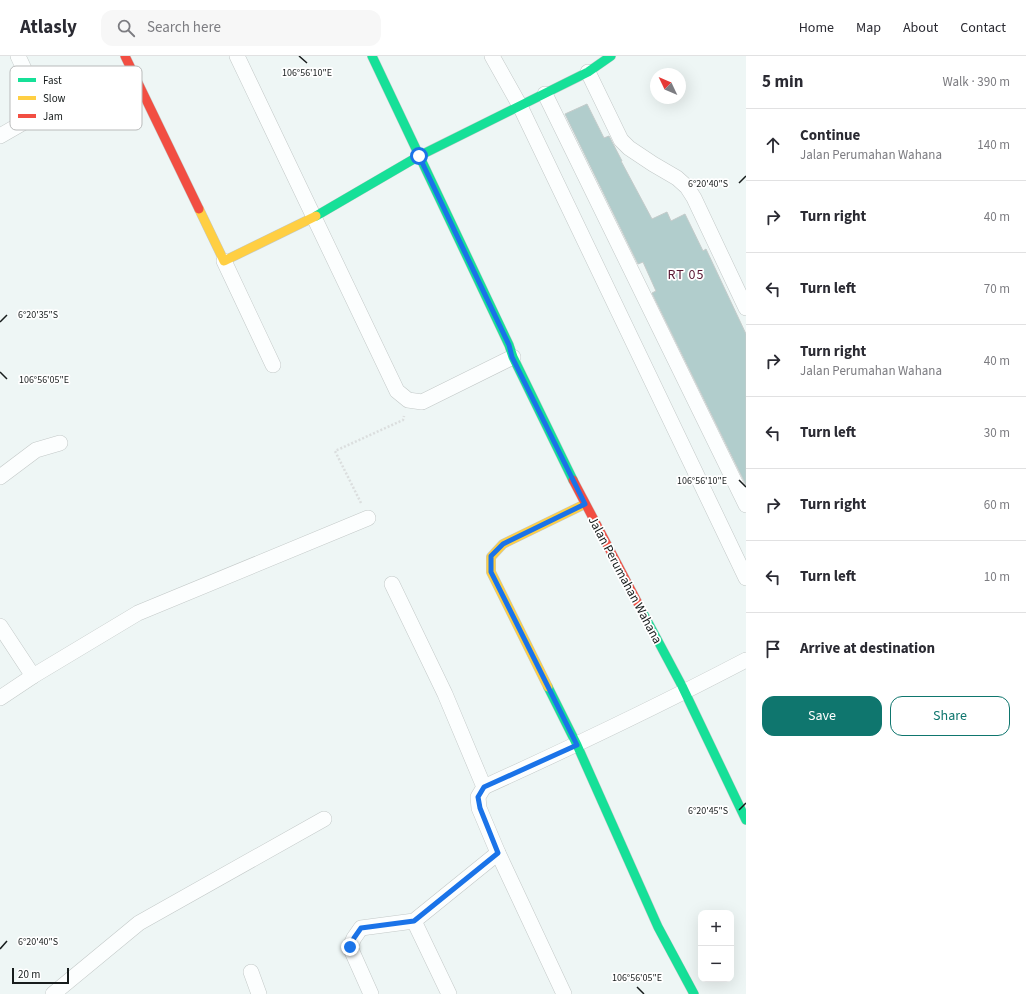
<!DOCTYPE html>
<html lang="en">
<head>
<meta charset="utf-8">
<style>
  :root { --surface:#fff; --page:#f7f7f7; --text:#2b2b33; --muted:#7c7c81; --line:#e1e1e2; --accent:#0f766e }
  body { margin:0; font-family:"Source Sans 3",sans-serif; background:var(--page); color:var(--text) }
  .controls { position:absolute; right:12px; bottom:12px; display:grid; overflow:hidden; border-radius:8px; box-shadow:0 4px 16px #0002 }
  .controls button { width:36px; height:36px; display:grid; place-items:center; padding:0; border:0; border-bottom:1px solid var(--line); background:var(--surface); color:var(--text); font:20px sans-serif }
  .compass { position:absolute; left:650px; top:12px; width:36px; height:36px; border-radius:50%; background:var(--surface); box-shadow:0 4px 16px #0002; rotate:314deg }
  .scale { position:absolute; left:12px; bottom:10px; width:57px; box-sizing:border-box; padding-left:4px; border:2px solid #171c1c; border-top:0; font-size:11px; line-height:14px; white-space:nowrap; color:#171c1c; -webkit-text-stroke:3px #fff; paint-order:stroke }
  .stop { position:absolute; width:12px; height:12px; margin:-9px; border:3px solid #1a73e8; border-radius:50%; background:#fff }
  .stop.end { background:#1a73e8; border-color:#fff; box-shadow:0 1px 4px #0008 }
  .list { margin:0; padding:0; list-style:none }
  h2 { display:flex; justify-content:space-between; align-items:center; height:52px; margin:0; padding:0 16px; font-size:17px }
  h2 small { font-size:13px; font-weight:400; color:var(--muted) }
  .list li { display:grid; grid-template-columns:26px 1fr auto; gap:12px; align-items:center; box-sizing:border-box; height:72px; padding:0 16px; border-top:1px solid var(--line) }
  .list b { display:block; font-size:15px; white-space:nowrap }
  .list p { margin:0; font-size:13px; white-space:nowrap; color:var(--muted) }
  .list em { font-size:13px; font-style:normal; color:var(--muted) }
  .actions { display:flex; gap:8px; padding:12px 16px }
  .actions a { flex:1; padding:9px 0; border:1px solid var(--accent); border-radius:12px; text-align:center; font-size:14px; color:var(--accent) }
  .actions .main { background:var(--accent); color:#fff }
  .icon { flex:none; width:22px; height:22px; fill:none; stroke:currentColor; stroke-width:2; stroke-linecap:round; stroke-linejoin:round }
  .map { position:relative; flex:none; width:746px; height:938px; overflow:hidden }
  header { display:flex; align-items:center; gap:24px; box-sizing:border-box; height:56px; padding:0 20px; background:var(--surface); border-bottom:1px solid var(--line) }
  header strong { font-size:19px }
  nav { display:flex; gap:22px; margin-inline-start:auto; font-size:14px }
  .search { width:280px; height:36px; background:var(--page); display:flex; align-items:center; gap:10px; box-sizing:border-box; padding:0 14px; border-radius:12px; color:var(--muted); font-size:15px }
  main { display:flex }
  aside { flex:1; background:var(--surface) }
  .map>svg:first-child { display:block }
  .building { fill:#b1cdcc; stroke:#c4cbca }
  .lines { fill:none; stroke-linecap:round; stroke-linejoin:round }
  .street-casing { stroke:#c3c9c8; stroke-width:16 }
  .fast-casing { stroke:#c3c9c8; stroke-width:10 }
  .slow-casing { stroke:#c3c9c8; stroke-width:10 }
  .jam-casing { stroke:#c3c9c8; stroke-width:10 }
  .path { stroke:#dbdede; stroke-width:2.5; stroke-dasharray:2 2; stroke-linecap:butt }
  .street { stroke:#fcfefe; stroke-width:15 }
  .fast { stroke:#16e098; stroke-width:9 }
  .slow { stroke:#ffcf43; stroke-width:9 }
  .jam { stroke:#f24e42; stroke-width:9 }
  .route { stroke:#1a73e8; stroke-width:5 }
  .ticks { fill:none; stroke:#171c1c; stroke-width:1.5 }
  .labels { text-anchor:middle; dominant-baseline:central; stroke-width:3.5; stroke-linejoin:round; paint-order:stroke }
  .street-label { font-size:13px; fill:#171c1c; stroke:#fff }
  .neighbourhood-label { font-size:14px; letter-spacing:1px; fill:#591732; stroke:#fff }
  .key { fill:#fff; stroke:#b9bbbb; stroke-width:1 }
  .key-label { font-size:11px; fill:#171c1c }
  .ticks-label { font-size:10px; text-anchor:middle; fill:#171c1c; stroke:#fff; stroke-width:3.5; stroke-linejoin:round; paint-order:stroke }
</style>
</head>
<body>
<header>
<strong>Atlasly</strong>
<div class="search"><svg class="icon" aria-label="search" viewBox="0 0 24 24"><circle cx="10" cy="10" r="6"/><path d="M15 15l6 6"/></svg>Search here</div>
<nav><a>Home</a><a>Map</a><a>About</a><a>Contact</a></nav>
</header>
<main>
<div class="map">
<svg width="746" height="938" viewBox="0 0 746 938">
  <rect width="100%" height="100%" fill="#eef6f5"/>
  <polygon class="building" points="587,48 604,82 609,80 622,105 621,105 652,163 667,156 671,165 685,158 703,195 706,193 746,278 746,429 652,237 656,235 643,206 638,208 565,58"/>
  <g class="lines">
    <defs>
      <g id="street">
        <polyline points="237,0 397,335 408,344 422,346 513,301"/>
        <polyline points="492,0 520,50 746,522"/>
        <polyline points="588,16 621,84 629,92 653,108 677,122 687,131 694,142 746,252"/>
        <polyline points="545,38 746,449"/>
        <polyline points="0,80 33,61 38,54 37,41 18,0"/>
        <polyline points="224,205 273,309"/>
        <polyline points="0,421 36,394 60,387"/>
        <polyline points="392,528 445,638 484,731 478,741 479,752 498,797 564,938"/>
        <polyline points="0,570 33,620"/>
        <polyline points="0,642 33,620 138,557 368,462"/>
        <path d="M484,731C572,691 660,649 746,604"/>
        <polyline points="414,865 449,938"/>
        <polyline points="251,916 259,938"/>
        <polyline points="53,938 139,867 324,763"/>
        <polyline points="371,938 350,891 354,882 361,872 414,865 498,797"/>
      </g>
      <g id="fast">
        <polyline points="372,0 509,289 513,301 573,424"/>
        <polyline points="316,160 419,100 588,16 611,0"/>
        <polyline points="642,555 682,630 746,764"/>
        <polyline points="548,631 577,689 658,871 694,938"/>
      </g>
      <g id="slow">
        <polyline points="199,153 224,205 316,160"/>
        <polyline points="548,631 491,516 491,501 503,488 585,448"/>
      </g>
      <g id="jam">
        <polyline points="125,0 199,153"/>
        <polyline points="573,424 642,555"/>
      </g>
    </defs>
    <use href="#street" class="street-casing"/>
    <use href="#fast" class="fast-casing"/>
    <use href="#slow" class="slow-casing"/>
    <use href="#jam" class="jam-casing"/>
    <polyline class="path" points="361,447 335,395 403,364 404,360"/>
    <use href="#street" class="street"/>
    <use href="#fast" class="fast"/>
    <use href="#slow" class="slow"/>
    <use href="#jam" class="jam"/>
  </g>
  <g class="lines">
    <polyline class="route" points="350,891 354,882 361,872 414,865 498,797 480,752 478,741 484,731 577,689 491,516 491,500 503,488 585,448 512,301 509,289 419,100"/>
  </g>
  <path class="ticks" d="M299,0L307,7M739,127L746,120M0,266L7,259M0,316L7,323M739,424L746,431M739,754L746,747M0,893L7,885M637,931L644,938"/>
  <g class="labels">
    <g class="street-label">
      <text transform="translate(625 524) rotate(62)">Jalan Perumahan Wahana</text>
    </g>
    <g class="neighbourhood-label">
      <text x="686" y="219">RT 05</text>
    </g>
  </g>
  <rect x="10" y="10" width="132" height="64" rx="6" class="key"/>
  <rect x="18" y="22" width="18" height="4" fill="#16e098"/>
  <rect x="18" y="40" width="18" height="4" fill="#ffcf43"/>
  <rect x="18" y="58" width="18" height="4" fill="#f24e42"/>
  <g class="key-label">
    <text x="43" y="28">Fast</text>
    <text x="43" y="46">Slow</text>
    <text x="43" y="64">Jam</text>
  </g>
  <g class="ticks-label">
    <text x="307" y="20">106°56'10"E</text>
    <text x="708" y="131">6°20'40"S</text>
    <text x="38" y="262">6°20'35"S</text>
    <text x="44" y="327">106°56'05"E</text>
    <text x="702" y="428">106°56'10"E</text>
    <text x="708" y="758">6°20'45"S</text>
    <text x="38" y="889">6°20'40"S</text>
    <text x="637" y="925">106°56'05"E</text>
  </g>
</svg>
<div class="controls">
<button>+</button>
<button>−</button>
</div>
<svg class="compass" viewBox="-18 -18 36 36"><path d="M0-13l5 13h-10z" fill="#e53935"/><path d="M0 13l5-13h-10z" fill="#7c7c81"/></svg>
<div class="scale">20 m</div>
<div class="stop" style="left:419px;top:100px"></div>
<div class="stop end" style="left:350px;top:891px"></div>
</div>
<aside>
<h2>5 min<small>Walk · 390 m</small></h2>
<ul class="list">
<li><svg class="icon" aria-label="ahead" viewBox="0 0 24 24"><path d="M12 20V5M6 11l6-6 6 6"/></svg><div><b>Continue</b><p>Jalan Perumahan Wahana</p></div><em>140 m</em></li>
<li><svg class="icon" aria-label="right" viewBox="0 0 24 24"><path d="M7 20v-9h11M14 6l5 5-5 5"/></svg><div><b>Turn right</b></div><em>40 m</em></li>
<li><svg class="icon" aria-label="left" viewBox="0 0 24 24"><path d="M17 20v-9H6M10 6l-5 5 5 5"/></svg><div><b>Turn left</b></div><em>70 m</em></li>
<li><svg class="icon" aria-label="right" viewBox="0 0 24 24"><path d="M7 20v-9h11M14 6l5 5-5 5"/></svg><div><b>Turn right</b><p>Jalan Perumahan Wahana</p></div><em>40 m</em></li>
<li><svg class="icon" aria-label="left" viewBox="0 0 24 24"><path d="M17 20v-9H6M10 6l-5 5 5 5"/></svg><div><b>Turn left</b></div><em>30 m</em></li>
<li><svg class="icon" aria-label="right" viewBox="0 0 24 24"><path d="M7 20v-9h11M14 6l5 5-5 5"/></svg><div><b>Turn right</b></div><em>60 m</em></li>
<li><svg class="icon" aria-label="left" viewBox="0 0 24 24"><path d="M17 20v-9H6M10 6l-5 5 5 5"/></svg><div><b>Turn left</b></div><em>10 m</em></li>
<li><svg class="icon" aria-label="arrive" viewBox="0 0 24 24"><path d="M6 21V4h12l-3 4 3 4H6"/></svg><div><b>Arrive at destination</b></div></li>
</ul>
<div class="actions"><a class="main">Save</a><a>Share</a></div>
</aside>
</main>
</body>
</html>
